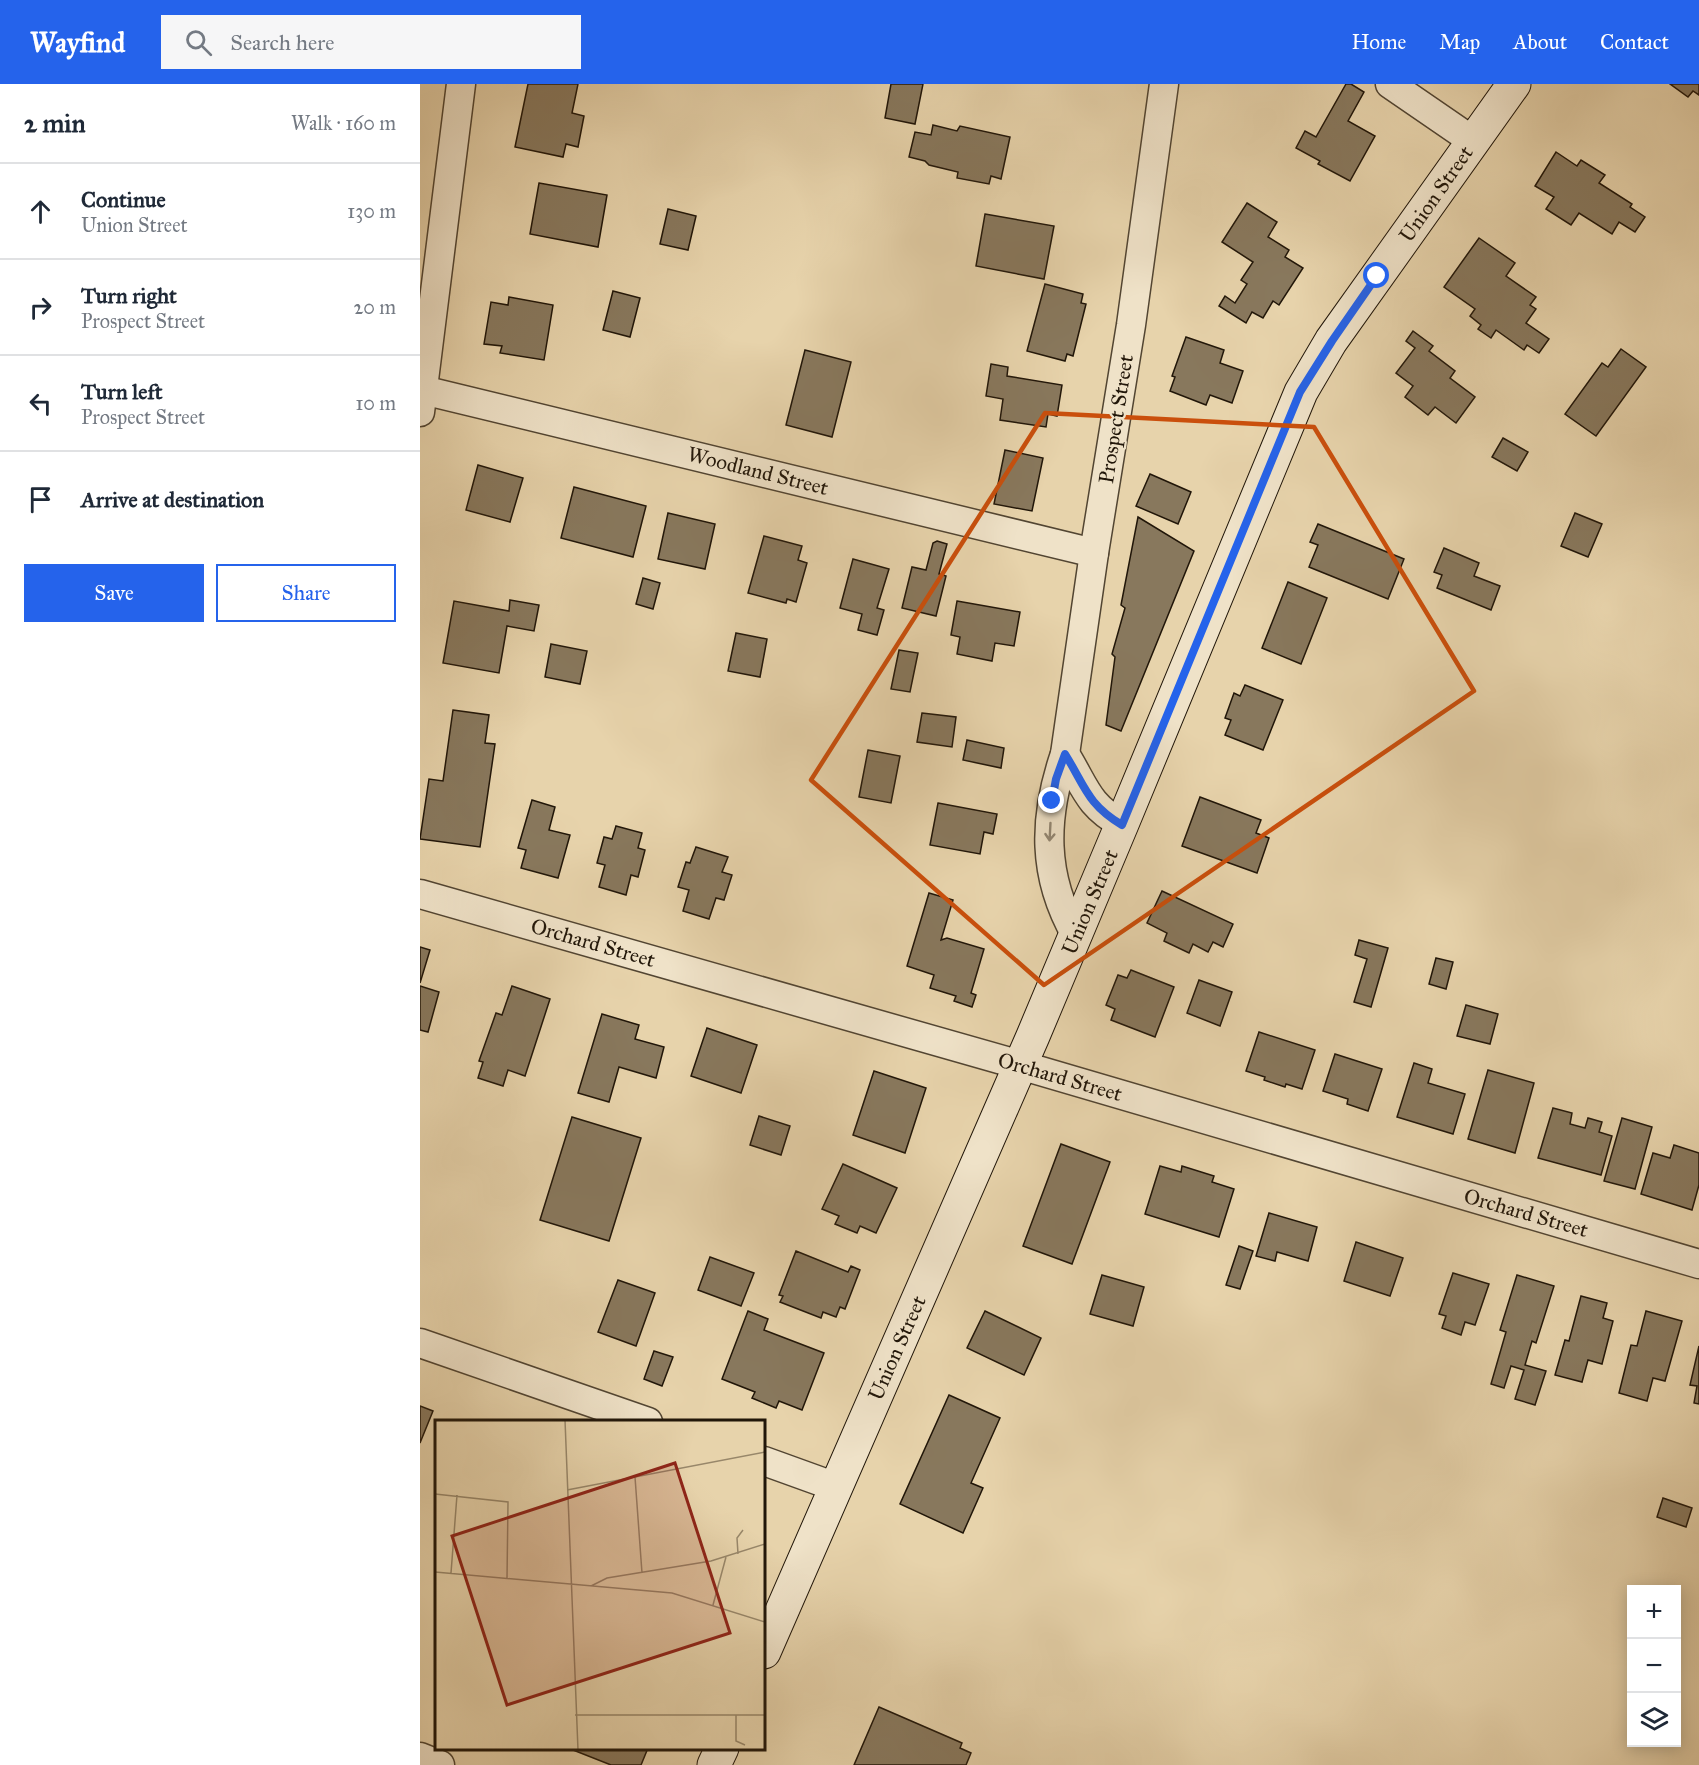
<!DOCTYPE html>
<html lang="en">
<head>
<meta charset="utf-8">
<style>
  :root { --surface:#fff; --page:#f6f6f7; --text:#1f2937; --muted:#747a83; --line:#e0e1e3; --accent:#2563eb }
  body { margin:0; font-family:"IM FELL Great Primer",serif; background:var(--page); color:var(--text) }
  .controls { position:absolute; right:18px; bottom:18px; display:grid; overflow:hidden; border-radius:0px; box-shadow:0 3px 15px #0003 }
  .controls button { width:54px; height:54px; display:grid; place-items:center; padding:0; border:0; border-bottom:2px solid var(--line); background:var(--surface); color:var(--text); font:30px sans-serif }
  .stop { position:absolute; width:18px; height:18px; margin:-14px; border:4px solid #2563eb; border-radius:50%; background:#fff }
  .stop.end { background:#2563eb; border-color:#fff; box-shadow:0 2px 6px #0008 }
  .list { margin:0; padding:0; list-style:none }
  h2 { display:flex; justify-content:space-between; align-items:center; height:78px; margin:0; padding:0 24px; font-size:26px }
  h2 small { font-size:20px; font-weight:400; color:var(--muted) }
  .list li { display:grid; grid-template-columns:39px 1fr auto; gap:18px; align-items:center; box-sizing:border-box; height:96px; padding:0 24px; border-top:2px solid var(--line) }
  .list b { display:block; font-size:22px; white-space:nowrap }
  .list p { margin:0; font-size:20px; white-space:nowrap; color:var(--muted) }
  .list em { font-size:20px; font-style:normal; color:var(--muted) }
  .actions { display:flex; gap:12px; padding:18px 24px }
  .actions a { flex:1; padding:14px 0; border:2px solid var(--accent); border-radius:0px; text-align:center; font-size:21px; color:var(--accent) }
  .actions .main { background:var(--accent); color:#fff }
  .icon { flex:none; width:33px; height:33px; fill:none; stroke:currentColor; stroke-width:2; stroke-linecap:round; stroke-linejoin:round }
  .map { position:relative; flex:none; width:1279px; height:1681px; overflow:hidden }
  header { display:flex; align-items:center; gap:36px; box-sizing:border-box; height:84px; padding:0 30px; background:var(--accent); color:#fff }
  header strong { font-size:28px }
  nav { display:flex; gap:33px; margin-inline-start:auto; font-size:21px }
  .search { width:420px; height:54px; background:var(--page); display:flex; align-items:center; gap:15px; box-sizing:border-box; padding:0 21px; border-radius:0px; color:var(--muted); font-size:22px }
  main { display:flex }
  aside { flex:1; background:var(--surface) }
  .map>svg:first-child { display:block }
  .building { fill:#88785d; stroke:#211609; stroke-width:1.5 }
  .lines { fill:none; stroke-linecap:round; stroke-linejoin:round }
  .minor-casing { stroke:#524532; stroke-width:31 }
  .secondary-casing { stroke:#211609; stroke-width:35 }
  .minor { stroke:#efe2c8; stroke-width:28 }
  .secondary { stroke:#efe2c8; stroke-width:33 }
  .oneway { stroke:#928672 }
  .route { stroke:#2563eb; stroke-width:8 }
  .marked { fill:none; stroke:#ca4f0c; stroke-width:4.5; stroke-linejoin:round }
  .labels { text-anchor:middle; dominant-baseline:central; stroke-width:4.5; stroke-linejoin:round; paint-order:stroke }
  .street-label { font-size:21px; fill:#211609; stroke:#efe2c8 }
  .inset-road { fill:none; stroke:#98876a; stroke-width:1.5 }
  .view { fill:#8f2418; fill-opacity:0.15; stroke:#8f2418; stroke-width:3 }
  .inset-edge { fill:none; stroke:#211609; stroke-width:3 }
</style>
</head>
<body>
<header>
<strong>Wayfind</strong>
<div class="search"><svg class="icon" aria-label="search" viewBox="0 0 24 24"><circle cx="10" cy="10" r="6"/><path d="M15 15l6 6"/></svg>Search here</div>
<nav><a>Home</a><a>Map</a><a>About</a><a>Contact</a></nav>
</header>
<main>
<aside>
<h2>2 min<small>Walk · 160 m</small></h2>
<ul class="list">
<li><svg class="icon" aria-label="ahead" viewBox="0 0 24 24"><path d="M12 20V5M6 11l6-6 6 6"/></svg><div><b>Continue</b><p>Union Street</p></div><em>130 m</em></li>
<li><svg class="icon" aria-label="right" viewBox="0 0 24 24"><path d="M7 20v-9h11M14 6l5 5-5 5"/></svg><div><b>Turn right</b><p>Prospect Street</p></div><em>20 m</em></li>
<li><svg class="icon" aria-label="left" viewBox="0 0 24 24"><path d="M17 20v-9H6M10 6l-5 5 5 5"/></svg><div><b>Turn left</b><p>Prospect Street</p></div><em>10 m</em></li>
<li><svg class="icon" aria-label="arrive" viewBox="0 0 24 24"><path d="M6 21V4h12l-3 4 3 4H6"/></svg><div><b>Arrive at destination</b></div></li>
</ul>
<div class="actions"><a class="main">Save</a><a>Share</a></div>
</aside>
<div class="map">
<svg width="1279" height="1681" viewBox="0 0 1279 1681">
  <rect width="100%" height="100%" fill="#e7d3ab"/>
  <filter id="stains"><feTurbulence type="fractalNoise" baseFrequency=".00333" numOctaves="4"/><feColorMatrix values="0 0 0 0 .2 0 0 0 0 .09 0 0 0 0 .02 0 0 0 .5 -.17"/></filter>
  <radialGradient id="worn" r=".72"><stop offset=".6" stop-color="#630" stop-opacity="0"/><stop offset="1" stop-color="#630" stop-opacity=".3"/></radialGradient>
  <g class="building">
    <polygon points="108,0 158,0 152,29 164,32 158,63 146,60 143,73 95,63"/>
    <polygon points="471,0 503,0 495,40 465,34"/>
    <polygon points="926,0 931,0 944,8 928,37 955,52 930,97 898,80 900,77 876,64 885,47 896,53"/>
    <polygon points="1250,0 1279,0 1279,11 1273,7 1268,13"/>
    <polygon points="513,41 537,47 540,42 590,53 581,95 571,92 569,100 537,94 538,88 509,81 505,77 489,73 495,48 511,51"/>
    <polygon points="1136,68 1157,82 1161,76 1185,91 1179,99 1212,120 1210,123 1225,133 1215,148 1199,138 1192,150 1159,129 1151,141 1126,125 1134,113 1115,102"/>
    <polygon points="119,99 187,111 178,163 110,150"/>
    <polygon points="827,119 857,138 848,153 869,166 865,173 883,184 859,221 853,217 843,234 832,228 826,239 799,222 805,212 815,219 827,200 821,196 833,178 802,158"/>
    <polygon points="248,125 276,132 268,166 240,160"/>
    <polygon points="565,130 634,142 624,195 556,182"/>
    <polygon points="1059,154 1095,179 1086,192 1116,213 1110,221 1116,225 1106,239 1129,255 1119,269 1107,261 1104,266 1076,246 1071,254 1058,245 1061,241 1050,232 1055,225 1024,203"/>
    <polygon points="625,200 663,210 661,219 666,220 653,272 647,270 645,277 607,267"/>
    <polygon points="193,207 220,214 210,253 183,246"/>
    <polygon points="89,213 133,221 124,276 80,269 82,262 64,260 71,218 88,221"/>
    <polygon points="993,247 1013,262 1009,267 1035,287 1030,294 1055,313 1036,339 1015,323 1008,331 985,313 993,302 976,289 995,264 986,257"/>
    <polygon points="766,253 804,266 800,279 823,287 812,319 790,311 786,321 750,307 755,293 752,292"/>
    <polygon points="1201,265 1226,283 1176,352 1145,330 1182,279 1188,283"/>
    <polygon points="385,266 431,278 412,353 366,341"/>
    <polygon points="571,280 588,283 587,292 642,301 637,332 628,330 626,343 580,336 583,315 566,312"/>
    <polygon points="1083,354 1108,368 1097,387 1072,373"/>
    <polygon points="585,366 623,374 612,427 574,420"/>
    <polygon points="58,381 103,394 90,438 46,426"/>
    <polygon points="730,390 771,408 758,440 716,422"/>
    <polygon points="154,403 226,422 213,473 141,454"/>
    <polygon points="248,429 295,440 285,485 238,475"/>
    <polygon points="1155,429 1182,440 1168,473 1141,462"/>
    <polygon points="718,433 774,467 701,647 686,641 695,573 692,570 705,524 701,521"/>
    <polygon points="898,440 984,475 968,515 889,483 898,461 890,458"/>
    <polygon points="344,452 382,462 378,476 387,479 376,518 367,515 366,519 328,509"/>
    <polygon points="517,457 527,460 519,490 526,492 516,532 482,524 492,483 506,486 513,459"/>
    <polygon points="1024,464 1059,479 1054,492 1080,502 1071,526 1017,504 1022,491 1014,488"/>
    <polygon points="433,475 469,485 457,524 464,526 457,551 438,546 442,530 420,524"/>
    <polygon points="223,494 240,499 233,525 216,520"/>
    <polygon points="868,498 907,514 881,580 842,564"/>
    <polygon points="90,516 119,521 114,547 87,542 79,589 23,579 34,517 89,527"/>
    <polygon points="537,517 600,528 594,562 575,559 572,577 537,570 540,553 531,551"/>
    <polygon points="316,549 347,555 340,593 308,587"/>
    <polygon points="131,560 167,567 160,600 125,593"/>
    <polygon points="479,566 498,569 490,608 471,605"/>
    <polygon points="825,601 863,616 843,666 805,651 811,636 805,634 814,609 820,612"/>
    <polygon points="33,626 69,631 65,659 75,660 60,763 0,755 9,695 23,697"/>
    <polygon points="502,629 536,633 532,663 497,658"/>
    <polygon points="547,656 584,664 581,684 543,676"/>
    <polygon points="448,666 480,672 471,719 439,713"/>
    <polygon points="780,713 841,736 836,749 849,754 837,789 762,762"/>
    <polygon points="112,716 135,723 129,746 150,751 138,794 101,784 106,766 98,764"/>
    <polygon points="518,719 577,730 573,750 564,748 560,770 510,761"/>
    <polygon points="196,742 222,749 218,764 225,766 218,793 211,791 206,811 179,803 185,781 177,779 184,753 192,755"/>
    <polygon points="276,763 308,773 302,788 312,791 304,816 296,814 289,835 263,827 269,806 258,803 266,778 270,779"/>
    <polygon points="742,807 813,840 803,863 793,858 788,868 773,860 769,869 744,857 747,849 727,839"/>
    <polygon points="509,809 533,816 521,856 527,854 564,865 551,909 556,911 552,923 534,917 536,912 510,904 514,891 487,882"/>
    <polygon points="939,856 968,864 951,923 934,918 947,875 935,871"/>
    <polygon points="0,863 10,866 0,899"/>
    <polygon points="1016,874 1033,878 1026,905 1009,900"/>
    <polygon points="711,886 754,903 735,953 691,936 695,925 686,921 698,891 707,894"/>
    <polygon points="779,896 812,908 800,942 767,929"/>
    <polygon points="0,902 19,908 8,948 0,946"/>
    <polygon points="92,902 130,915 105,992 88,986 83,1002 58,994 63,978 59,977 76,929 82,931"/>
    <polygon points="1046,921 1078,930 1070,960 1037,952"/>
    <polygon points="182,930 219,941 215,955 244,963 236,994 199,983 189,1018 158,1009"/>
    <polygon points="287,944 337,961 321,1009 271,992"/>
    <polygon points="839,948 895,966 882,1005 866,1000 865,1003 844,996 845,993 826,987"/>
    <polygon points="915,970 962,985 948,1027 927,1020 928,1015 903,1007"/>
    <polygon points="994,979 1012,985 1008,999 1045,1010 1033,1050 977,1033"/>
    <polygon points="1068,986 1114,999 1095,1069 1048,1055"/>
    <polygon points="454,987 506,1004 485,1069 433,1051"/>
    <polygon points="1133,1024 1152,1029 1150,1040 1165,1044 1168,1034 1182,1038 1179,1048 1192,1052 1181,1091 1118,1074"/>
    <polygon points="339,1032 370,1042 361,1071 330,1061"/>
    <polygon points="152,1033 221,1054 189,1157 120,1136"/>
    <polygon points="1202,1034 1232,1043 1215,1105 1184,1097"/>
    <polygon points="641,1060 690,1078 652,1180 603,1162"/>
    <polygon points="1254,1061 1279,1069 1279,1101 1272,1126 1221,1110 1233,1069 1250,1074"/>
    <polygon points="423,1080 477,1104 456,1149 440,1142 437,1149 415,1140 419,1132 402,1125"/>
    <polygon points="740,1082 761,1088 762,1082 794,1092 792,1098 814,1105 799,1153 725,1130"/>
    <polygon points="849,1129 897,1143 888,1177 857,1168 855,1177 836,1172"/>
    <polygon points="936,1158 983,1174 970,1212 924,1197"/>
    <polygon points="819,1162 833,1167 820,1205 806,1201"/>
    <polygon points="376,1167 428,1188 431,1182 440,1186 425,1225 420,1223 416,1233 403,1228 401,1234 360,1218 363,1212 359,1211"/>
    <polygon points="290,1173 334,1189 321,1222 278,1206"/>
    <polygon points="1033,1189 1069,1200 1055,1241 1045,1238 1041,1251 1022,1244 1026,1232 1019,1230"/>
    <polygon points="682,1191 724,1203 713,1242 670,1230"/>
    <polygon points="1097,1191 1134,1202 1116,1259 1112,1257 1105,1281 1126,1287 1115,1321 1095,1315 1104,1286 1091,1282 1084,1304 1071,1300 1086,1248 1080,1246"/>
    <polygon points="198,1196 235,1209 216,1262 178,1248"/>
    <polygon points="1161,1212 1187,1219 1183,1234 1193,1237 1182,1280 1168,1276 1162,1298 1135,1291 1145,1256 1149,1257"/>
    <polygon points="328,1227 348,1235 344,1246 404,1269 382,1326 359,1317 356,1324 332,1314 335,1308 302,1295"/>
    <polygon points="565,1227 621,1254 604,1291 547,1264"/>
    <polygon points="1226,1227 1262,1237 1245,1297 1233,1294 1227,1317 1199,1309 1211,1261 1217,1262"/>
    <polygon points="1279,1262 1279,1320 1274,1319 1277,1302 1270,1301"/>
    <polygon points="234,1267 253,1273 242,1302 224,1295"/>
    <polygon points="529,1311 580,1334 551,1399 563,1404 543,1449 480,1420"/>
    <polygon points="0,1322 13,1327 0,1359"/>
    <polygon points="1243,1414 1272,1424 1266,1443 1237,1433"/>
    <polygon points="459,1623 542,1659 540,1664 551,1669 546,1681 434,1681"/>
    <polygon points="148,1664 228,1664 221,1681 191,1681"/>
  </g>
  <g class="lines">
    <defs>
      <g id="minor">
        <polyline points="970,0 1053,57"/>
        <polyline points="3,306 674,469"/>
        <polyline points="0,328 41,0"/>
        <path d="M645,670C665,702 667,721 702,740"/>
        <polyline points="0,810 600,981 1279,1180"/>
        <path d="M656,851C622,792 623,734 645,670L674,469L711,241L744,0"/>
        <polyline points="0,1259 228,1338"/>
        <polyline points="344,1377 416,1403"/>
        <polyline points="0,1673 20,1681"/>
      </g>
      <g id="secondary">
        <polyline points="344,1568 613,952 702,740 881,308 911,257 1094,0"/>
        <polyline points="294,1681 302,1664"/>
      </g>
    </defs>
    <use href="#minor" class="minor-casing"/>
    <use href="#secondary" class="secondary-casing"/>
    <use href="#minor" class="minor"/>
    <use href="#secondary" class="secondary"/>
  </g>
  <defs><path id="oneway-shaft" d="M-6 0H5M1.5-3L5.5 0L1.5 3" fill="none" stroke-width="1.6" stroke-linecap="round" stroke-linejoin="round" transform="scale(1.5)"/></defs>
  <use class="oneway" href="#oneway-shaft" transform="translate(630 748) rotate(93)"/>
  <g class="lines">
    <path class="route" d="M632,717L636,695L645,670C665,702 667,720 702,741L880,308L912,257L957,192"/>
  </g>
  <path class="marked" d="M625,329L894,343L1054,607L624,901L391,696Z"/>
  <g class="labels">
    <g class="street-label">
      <text transform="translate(1016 110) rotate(-55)">Union Street</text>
      <text transform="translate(696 335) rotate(-81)">Prospect Street</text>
      <text transform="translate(338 387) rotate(14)">Woodland Street</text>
      <text transform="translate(670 818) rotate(-67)">Union Street</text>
      <text transform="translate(173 859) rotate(16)">Orchard Street</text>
      <text transform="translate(640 993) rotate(16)">Orchard Street</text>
      <text transform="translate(1106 1129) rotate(16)">Orchard Street</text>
      <text transform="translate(477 1264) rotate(-66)">Union Street</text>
    </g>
  </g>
  <g transform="translate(15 1336)">
    <rect width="330" height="330" fill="#e7d3ab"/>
    <path class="inset-road" d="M130,0L143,330M200,57L207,153M132,70L330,32M0,74L73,82L72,159M303,134L302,118L308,110M0,152L237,173L330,202M16,153L22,75M156,166L172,158L276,141L330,124M278,185L291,137M140,295H330M301,295V321L310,325"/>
    <path class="view" d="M240,43L295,213L72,285L17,116Z"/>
    <rect width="330" height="330" class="inset-edge"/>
  </g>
  <rect width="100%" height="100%" filter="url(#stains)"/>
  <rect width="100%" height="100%" fill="url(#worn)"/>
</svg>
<div class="controls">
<button>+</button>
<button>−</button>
<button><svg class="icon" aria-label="layers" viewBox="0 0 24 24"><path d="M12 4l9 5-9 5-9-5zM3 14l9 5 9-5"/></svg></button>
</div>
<div class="stop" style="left:957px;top:192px"></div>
<div class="stop end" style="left:632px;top:717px"></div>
</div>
</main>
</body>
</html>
